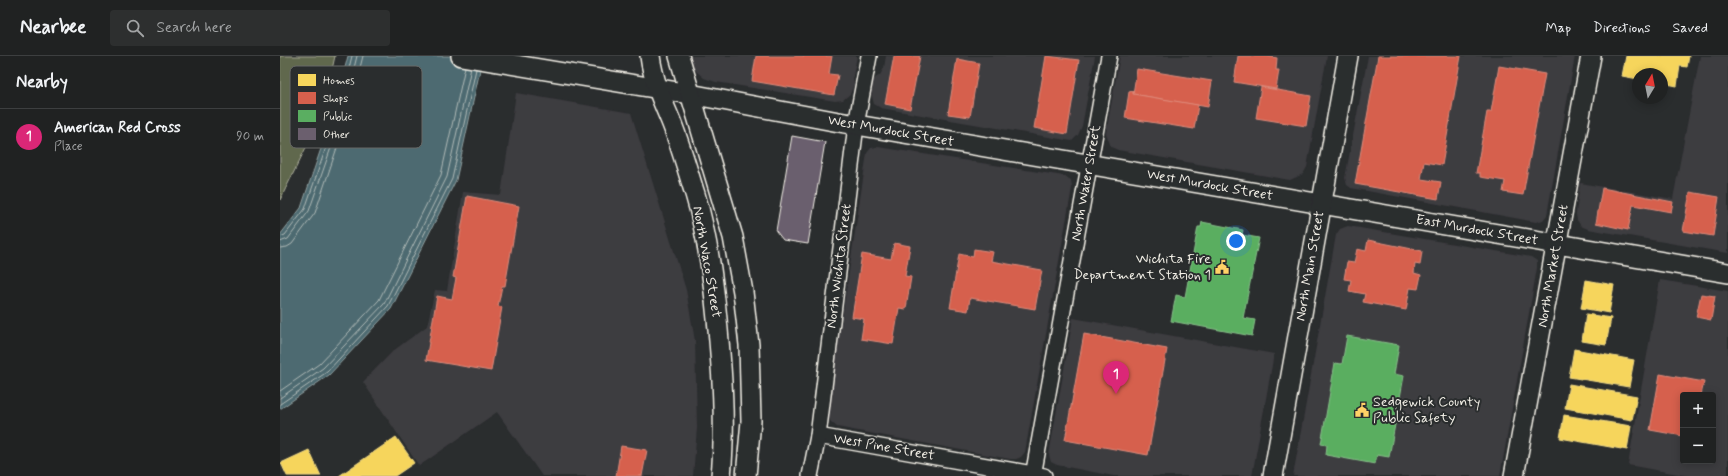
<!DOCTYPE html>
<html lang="en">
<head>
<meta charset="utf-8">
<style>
  :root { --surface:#202222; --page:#2d2f2f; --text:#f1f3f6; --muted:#a2a4a5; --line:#3d3f40; --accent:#db2777 }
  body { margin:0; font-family:Mynerve,sans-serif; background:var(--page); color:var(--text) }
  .controls { position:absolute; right:12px; bottom:12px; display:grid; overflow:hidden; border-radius:4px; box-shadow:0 2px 10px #0003 }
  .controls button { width:36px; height:36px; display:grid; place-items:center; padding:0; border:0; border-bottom:1px solid var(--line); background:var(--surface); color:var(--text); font:20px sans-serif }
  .compass { position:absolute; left:1352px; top:12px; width:36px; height:36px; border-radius:50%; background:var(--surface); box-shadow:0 2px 10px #0003; rotate:10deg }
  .you { position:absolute; left:956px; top:185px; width:14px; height:14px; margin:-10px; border:3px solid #fff; border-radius:50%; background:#1a73e8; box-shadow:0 0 0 6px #1a73e833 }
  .badge { display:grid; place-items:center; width:26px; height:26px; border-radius:50%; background:var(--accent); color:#fff; font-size:13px; font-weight:700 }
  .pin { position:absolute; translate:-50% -33px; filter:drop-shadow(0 1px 2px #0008) }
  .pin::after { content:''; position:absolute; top:21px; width:14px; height:12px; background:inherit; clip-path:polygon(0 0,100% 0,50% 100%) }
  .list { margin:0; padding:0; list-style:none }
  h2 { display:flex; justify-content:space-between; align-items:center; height:52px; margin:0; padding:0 16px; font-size:17px }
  h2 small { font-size:13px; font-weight:400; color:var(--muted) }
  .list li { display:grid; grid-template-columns:26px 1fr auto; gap:12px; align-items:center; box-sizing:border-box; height:56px; padding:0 16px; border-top:1px solid var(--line) }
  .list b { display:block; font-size:15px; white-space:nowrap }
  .list p { margin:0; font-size:13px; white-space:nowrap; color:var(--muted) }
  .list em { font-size:13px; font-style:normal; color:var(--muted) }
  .icon { flex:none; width:22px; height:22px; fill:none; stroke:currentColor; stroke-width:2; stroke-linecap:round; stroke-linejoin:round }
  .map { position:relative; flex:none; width:1448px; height:420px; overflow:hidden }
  header { display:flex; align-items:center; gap:24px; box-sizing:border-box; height:56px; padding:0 20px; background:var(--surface); border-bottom:1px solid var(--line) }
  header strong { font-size:19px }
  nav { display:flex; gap:22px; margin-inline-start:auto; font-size:14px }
  .search { width:280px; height:36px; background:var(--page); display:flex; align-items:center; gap:10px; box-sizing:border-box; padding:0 14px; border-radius:4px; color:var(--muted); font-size:15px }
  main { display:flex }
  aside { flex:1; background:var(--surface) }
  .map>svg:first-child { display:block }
  .built { fill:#3e3c41; fill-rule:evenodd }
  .green { fill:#60674d; stroke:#aaac9a }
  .water { fill:#4d6a71; stroke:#90a0a1 }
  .homes { fill:#f6d55c; stroke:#f5dd86 }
  .shops { fill:#d6604d; stroke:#df8c7c }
  .public { fill:#5aae61; stroke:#88c28a }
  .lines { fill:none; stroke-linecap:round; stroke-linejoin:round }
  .shore { stroke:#b1bbb8; stroke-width:1 }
  .building { fill:#6b5f6e; stroke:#f4f1e8 }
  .minor-casing { stroke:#f4f1e8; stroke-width:18 }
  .tertiary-casing { stroke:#f4f1e8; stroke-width:22 }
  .minor { stroke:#2a2d2e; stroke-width:15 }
  .tertiary { stroke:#2a2d2e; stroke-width:19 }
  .labels { text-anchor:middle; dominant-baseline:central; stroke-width:4; stroke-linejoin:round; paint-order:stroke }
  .street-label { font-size:14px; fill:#f4f1e8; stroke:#2a2d2e }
  .poi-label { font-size:14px; fill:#f4f1e8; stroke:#2a2d2e; text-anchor:end }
  .key { fill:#2a2d2e; stroke:#676866; stroke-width:1 }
  .key-label { font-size:11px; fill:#f4f1e8 }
</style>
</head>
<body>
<header>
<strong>Nearbee</strong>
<div class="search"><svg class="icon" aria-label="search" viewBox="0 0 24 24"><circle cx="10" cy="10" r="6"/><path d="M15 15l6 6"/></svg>Search here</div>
<nav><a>Map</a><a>Directions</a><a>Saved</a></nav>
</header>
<main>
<aside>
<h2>Nearby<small></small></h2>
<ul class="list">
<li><span class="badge">1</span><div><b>American Red Cross</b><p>Place</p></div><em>90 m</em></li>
</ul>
</aside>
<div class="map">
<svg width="1448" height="420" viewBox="0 0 1448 420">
  <rect width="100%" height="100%" fill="#2a2d2e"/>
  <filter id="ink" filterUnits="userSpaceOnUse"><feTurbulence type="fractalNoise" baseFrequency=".025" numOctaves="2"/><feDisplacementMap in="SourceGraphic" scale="8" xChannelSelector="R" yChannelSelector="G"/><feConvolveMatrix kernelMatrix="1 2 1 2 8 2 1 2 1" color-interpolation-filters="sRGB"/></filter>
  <g filter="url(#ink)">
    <g class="built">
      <polygon points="407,0 577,0 573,20 574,29 570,38 563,44 555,45 436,26 424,22 416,15 409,9"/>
      <polygon points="606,0 815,0 802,70 798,79 792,85 601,52 594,48 590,33 594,23 600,19 604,12"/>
      <polygon points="840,0 1047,0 1027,111 1023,118 1010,124 838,94 831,91 826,77"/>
      <polygon points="1088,0 1295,0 1267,159 1263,164 1256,166 1071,132 1067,129 1065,122"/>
      <polygon points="1420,0 1448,0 1448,197 1308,173 1301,170 1297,164 1296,158 1300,127 1393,143"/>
      <polygon points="236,37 351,57 406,234 415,285 417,372 413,420 262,420 217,356 139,410 83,326 113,295 147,270 155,234 167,235 183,136 221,139"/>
      <polygon points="598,91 784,120 791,124 792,132 745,396 741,401 736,403 730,403 557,371 550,365 548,358 549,348 587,97 591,92"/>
      <polygon points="1068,170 1251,201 1257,205 1257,212 1220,420 1013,420 1056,179 1060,173"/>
      <path d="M1380,224L1448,235V420H1409L1348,409ZM1403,339H1433V405H1403Z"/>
      <polygon points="793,262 994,298 972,420 834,420 777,409 771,406 769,399"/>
    </g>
    <polygon class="green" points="0,0 55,0 42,59 0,144"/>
    <polygon class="water" points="68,0 203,0 176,124 111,253 49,319 0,353 0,179 21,152 54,54"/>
    <g class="homes">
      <polygon points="1346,0 1409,0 1407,11 1400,10 1397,30 1382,27 1382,18 1358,18 1358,23 1342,20"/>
      <polygon points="1306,224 1334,229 1329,257 1301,252"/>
      <polygon points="1306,258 1331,262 1326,289 1302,285"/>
      <polygon points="1294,293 1354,304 1349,331 1289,321"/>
      <polygon points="1289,328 1357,340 1352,364 1285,352"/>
      <polygon points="1284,359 1351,370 1347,394 1280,382"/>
      <polygon points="116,381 134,407 115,420 59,420"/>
      <polygon points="29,394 41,420 7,420 1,407"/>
    </g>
    <g class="shops">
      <polygon points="476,0 552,0 549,18 558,19 554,39 472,25"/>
      <polygon points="614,0 640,0 630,53 605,48"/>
      <polygon points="766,0 799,4 787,78 754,72"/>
      <polygon points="958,0 986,0 997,2 996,14 999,14 996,33 954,26"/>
      <polygon points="1098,0 1181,0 1162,109 1144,106 1141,123 1161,126 1158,143 1075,128"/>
      <polygon points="677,3 699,7 690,61 668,58"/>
      <polygon points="1219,10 1265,18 1243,139 1223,136 1225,125 1200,121 1200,117 1196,117 1207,56 1211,56"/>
      <polygon points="857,13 932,25 928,51 853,38"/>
      <polygon points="981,31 1031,40 1026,70 976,62"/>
      <polygon points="853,35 853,38 918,49 914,73 845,62 849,36"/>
      <polygon points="1322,132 1393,146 1391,156 1353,149 1348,174 1316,167"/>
      <polygon points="1410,136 1439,141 1433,180 1403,175"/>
      <polygon points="187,140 239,150 225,230 222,230 218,250 222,251 211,315 146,304 157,240 172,243 176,222 173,221"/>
      <polygon points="1088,184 1142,195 1140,209 1135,208 1134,217 1141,219 1138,233 1130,232 1126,254 1083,246 1085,238 1069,235 1071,224 1064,223 1067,206 1074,207 1077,193 1086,195"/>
      <polygon points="614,187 630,190 625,220 631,221 626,253 619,252 613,288 581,283 584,263 572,261 582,198 611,203"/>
      <polygon points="694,193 713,196 711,205 762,214 755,253 690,242 688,255 670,252 679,198 693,201"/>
      <polygon points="1421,238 1435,240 1431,264 1416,261"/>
      <polygon points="804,278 887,293 868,399 785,384"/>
      <polygon points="1380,318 1424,326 1421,339 1403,339 1403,380 1370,374"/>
      <polygon points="341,390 367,394 362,420 336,420"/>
    </g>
    <g class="public">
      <polygon points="922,166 963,174 962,179 979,182 963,262 975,264 972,280 891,265 896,239 905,241 918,171 921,171"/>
      <polygon points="1067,280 1119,289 1114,318 1124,320 1109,401 1097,399 1095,408 1046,399 1047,389 1041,388 1055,307 1062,308"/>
    </g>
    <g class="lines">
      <g class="shore">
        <polyline points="0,181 5,179 25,153 58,56 72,0"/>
        <polyline points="0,186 8,183 29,155 63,57 77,0"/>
        <polyline points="0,192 7,191 12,188 35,157 68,59 83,0"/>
        <polyline points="0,335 39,308 99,244 161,119 185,11"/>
        <polyline points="0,342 43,312 104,248 167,121 191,12"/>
        <polyline points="0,348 47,316 108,250 172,123 196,13"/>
      </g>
    </g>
    <polygon class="building" points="512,80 545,86 528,188 503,184 496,175"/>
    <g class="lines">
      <defs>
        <g id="minor">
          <polyline points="538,380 764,420"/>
          <polyline points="530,420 538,380 576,69 589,0"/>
          <polyline points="753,420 829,0"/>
        </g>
        <g id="tertiary">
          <polyline points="181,0 410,38 559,66 1448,217"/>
          <path d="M370,0C373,23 381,42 390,63C400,87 407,113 415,138C427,178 433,221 437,263C442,315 446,368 441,420"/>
          <polyline points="399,0 453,181 463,236 469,289 471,365 466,420"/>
          <polyline points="993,420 1068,0"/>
          <polyline points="1234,420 1311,0"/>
        </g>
      </defs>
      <use href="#minor" class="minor-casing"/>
      <use href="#tertiary" class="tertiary-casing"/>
      <use href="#minor" class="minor"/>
      <use href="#tertiary" class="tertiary"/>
    </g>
  </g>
  <defs>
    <symbol id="civic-bare" viewBox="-9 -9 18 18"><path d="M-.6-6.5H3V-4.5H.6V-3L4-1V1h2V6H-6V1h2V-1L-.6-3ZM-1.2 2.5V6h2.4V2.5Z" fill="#ffd166" stroke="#2a2d2e" stroke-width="2.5" paint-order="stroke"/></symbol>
  </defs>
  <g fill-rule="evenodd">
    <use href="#civic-bare" x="932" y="201" width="20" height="20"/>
    <use href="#civic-bare" x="1072" y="344" width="20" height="20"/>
  </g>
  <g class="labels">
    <g class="street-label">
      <text transform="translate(611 75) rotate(10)">West Murdock Street</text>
      <text transform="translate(806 127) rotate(-80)">North Water Street</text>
      <text transform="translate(930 129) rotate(10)">West Murdock Street</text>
      <text transform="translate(1197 174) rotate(10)">East Murdock Street</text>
      <text transform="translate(427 206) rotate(80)">North Waco Street</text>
      <text transform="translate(559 210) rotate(-83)">North Wichita Street</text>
      <text transform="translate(1030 210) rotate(-80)">North Main Street</text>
      <text transform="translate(1273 210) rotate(-80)">North Market Street</text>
      <text transform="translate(604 391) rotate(10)">West Pine Street</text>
    </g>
    <g class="poi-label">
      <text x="931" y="203">Wichita Fire<tspan x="931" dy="16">Department Station 1</tspan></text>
      <text x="1093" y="346" text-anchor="start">Sedgewick County<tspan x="1093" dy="16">Public Safety</tspan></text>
    </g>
  </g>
  <rect x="10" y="10" width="132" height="82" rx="6" class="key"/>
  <rect x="18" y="18" width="18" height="12" fill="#f6d55c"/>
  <rect x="18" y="36" width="18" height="12" fill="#d6604d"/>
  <rect x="18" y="54" width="18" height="12" fill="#5aae61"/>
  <rect x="18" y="72" width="18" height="12" fill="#6b5f6e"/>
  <g class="key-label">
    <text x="43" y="28">Homes</text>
    <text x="43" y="46">Shops</text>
    <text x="43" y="64">Public</text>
    <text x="43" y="82">Other</text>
  </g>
</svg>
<div class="controls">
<button>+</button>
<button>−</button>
</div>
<svg class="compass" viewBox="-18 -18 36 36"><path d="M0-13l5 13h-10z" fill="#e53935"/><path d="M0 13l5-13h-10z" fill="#a2a4a5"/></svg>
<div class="you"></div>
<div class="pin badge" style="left:836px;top:338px">1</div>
</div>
</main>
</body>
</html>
